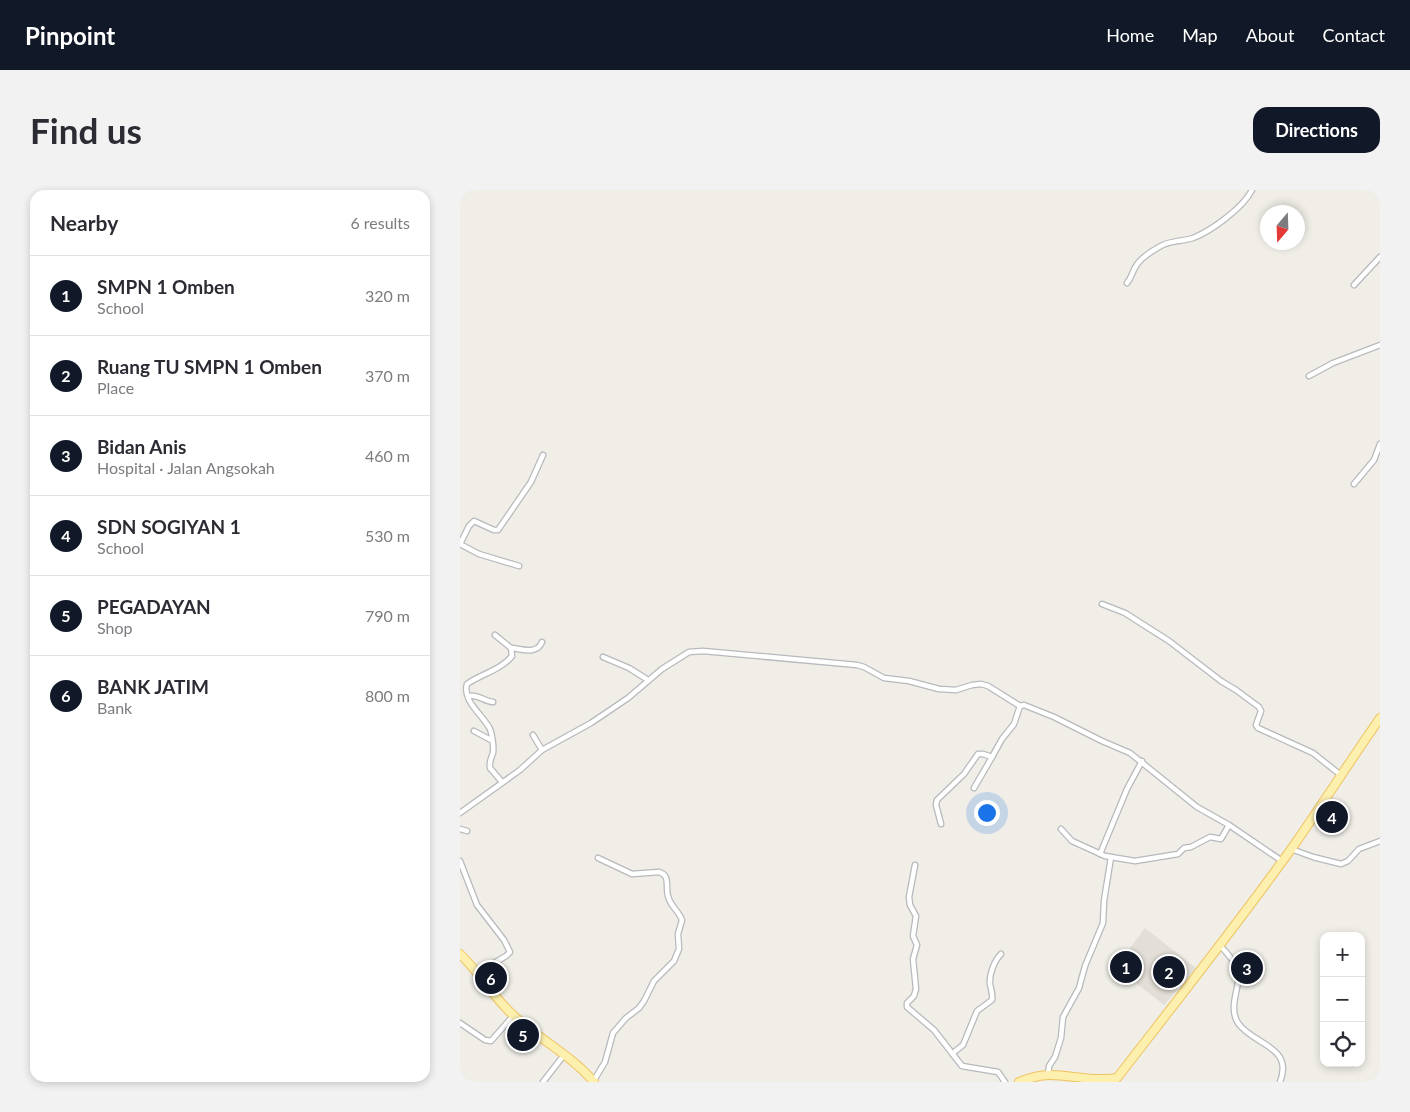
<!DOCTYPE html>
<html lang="en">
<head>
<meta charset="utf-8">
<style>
  :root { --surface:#fff; --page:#f2f2f3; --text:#2b2b33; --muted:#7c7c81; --line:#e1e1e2; --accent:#111827 }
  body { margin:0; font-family:Lato,sans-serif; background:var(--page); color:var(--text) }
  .controls { position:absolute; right:15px; bottom:15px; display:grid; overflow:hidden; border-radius:10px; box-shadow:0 2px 8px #0003 }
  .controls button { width:45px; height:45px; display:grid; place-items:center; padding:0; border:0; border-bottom:1px solid var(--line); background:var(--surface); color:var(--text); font:25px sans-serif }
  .compass { position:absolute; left:800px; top:15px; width:45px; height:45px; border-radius:50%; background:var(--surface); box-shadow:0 2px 8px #0003; rotate:199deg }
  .you { position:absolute; left:526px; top:622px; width:18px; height:18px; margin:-12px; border:4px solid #fff; border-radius:50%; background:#1a73e8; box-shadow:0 0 0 8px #1a73e833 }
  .badge { display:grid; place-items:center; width:32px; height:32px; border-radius:50%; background:var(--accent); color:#fff; font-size:16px; font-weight:700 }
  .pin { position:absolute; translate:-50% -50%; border:2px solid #fff; box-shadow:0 1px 5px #0006 }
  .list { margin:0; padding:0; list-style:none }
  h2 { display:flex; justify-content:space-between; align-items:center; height:65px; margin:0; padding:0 20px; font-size:21px }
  h2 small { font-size:16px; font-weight:400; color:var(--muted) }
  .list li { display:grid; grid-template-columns:32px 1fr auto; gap:15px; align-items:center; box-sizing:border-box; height:80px; padding:0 20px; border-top:1px solid var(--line) }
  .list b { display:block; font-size:19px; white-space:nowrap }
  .list p { margin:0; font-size:16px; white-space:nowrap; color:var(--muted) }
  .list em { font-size:16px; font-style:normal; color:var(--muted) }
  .icon { flex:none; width:28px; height:28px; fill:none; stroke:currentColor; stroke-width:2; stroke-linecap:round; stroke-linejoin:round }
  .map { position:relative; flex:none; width:920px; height:892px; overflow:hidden; border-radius:15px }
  header { display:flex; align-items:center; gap:30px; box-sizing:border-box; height:70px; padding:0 25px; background:var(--accent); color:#fff }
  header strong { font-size:24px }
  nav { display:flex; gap:28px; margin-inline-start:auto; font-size:18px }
  .intro { display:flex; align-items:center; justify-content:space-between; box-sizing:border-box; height:120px; padding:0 30px }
  h1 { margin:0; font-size:35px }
  .button { padding:12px 22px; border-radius:15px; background:var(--accent); color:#fff; font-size:18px; font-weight:700 }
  main { display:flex; gap:30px; padding:0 30px }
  aside { flex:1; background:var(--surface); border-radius:15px; box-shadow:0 2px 8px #0003 }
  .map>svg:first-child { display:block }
  .education { fill:#e3dfd8 }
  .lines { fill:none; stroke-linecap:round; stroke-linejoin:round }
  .minor-casing { stroke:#b7b9bd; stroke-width:7 }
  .primary-casing { stroke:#efc360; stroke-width:10 }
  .minor { stroke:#fff; stroke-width:4.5 }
  .primary { stroke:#fdefae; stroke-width:8 }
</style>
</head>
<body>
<header>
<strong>Pinpoint</strong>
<nav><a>Home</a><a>Map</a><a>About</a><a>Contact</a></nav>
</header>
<div class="intro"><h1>Find us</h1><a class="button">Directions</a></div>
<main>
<aside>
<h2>Nearby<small>6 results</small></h2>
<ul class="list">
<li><span class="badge">1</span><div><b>SMPN 1 Omben</b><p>School</p></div><em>320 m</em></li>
<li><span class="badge">2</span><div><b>Ruang TU SMPN 1 Omben</b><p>Place</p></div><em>370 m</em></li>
<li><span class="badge">3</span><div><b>Bidan Anis</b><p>Hospital · Jalan Angsokah</p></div><em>460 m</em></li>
<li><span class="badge">4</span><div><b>SDN SOGIYAN 1</b><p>School</p></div><em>530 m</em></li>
<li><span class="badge">5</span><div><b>PEGADAYAN</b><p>Shop</p></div><em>790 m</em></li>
<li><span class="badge">6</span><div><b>BANK JATIM</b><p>Bank</p></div><em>800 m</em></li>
</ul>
</aside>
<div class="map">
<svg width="920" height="892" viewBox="0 0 920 892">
  <rect width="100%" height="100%" fill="#f0eee7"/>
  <polygon class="education" points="685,738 736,778 704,815 656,777"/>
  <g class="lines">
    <defs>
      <g id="minor">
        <path d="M667,93C672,87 672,82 676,76C680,69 692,61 699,57C710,50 721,52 733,48C751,41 783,18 792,0"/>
        <polyline points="894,95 920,67"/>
        <polyline points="849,186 873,173 920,155"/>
        <polyline points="894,294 914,270 920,254"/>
        <polyline points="0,354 9,336 14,331 34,340 38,340 71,292 83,265"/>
        <polyline points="0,354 19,364 59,376"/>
        <polyline points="642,414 665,423 709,451 761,491 776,500 799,517 801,521 796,535 798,538 853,563 882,586"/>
        <path d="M35,445L51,458L52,466C41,480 21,484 7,494C2,511 23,525 30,539C32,544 34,557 33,563C31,569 29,571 30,578L42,592"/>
        <path d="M51,458C62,459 77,465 82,452"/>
        <polyline points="143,467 169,478 188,490"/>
        <path d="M9,506C17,504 24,511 33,512"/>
        <polyline points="14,541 31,550"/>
        <polyline points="73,545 82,560"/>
        <polyline points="514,598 532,567"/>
        <polyline points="0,623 60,580 82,560 131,533 168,508 202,479 229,462 243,461 397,475 404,477 424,488 449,491 479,499 496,500 512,495 521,494 528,496 560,516"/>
        <polyline points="481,634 476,615 477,610 504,584 518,564 523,564 532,567 542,549 554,534 560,516 564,515 594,527 642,551 670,563 737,617 769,635 822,671"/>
        <polyline points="0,639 7,641"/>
        <polyline points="601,639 612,651 645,666 675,671 718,664 724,658 731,657 750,647 761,649 769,635"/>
        <polyline points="831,659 853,667 881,674 888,671 899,659 920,651"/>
        <polyline points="640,664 667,599 682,571"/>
        <polyline points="0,671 17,715 44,750 50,762 46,766 17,783"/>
        <polyline points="455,675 449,707 450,715 456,726 453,746 457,755 453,769 456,799 454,806 447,813 447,817 474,840 502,876 538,882 545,892"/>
        <path d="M760,755C766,763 775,771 778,780C782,794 767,816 778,833C793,855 834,856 820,892"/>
        <polyline points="0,833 25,850 31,851 53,826"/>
        <path d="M493,863L503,855L517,821L532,810C533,804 531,800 530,794C529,785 534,771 541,764"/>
        <polyline points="588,885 589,876 595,867 601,848 603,827 619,798 625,776 643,733 644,711 651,667"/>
        <polyline points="83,892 104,865"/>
        <path d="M133,892L145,872L153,843L166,828L179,818L184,811L194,791L214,771L219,759L218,744L222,730C219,721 210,716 208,706C205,696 211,686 199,682L172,684L138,668"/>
      </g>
      <g id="primary">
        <path d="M0,764C20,783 33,807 54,826C79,849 112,866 134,892"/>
        <path d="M559,892C569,888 579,885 590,885C612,885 634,892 657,888C716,812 776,736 832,658C862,615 890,571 920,528"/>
      </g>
    </defs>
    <use href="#minor" class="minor-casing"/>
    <use href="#primary" class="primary-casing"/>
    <use href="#minor" class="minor"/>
    <use href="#primary" class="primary"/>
  </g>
</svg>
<div class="controls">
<button>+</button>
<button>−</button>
<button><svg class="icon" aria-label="locate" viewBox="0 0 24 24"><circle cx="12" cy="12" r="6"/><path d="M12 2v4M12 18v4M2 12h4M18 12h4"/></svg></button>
</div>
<svg class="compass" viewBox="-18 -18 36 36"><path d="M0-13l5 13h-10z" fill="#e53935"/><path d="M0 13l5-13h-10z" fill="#7c7c81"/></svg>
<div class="you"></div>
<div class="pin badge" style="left:666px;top:777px">1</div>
<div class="pin badge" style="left:709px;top:782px">2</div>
<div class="pin badge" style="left:787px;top:778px">3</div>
<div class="pin badge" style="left:872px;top:627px">4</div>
<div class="pin badge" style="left:63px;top:845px">5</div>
<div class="pin badge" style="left:31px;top:788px">6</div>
</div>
</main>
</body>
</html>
